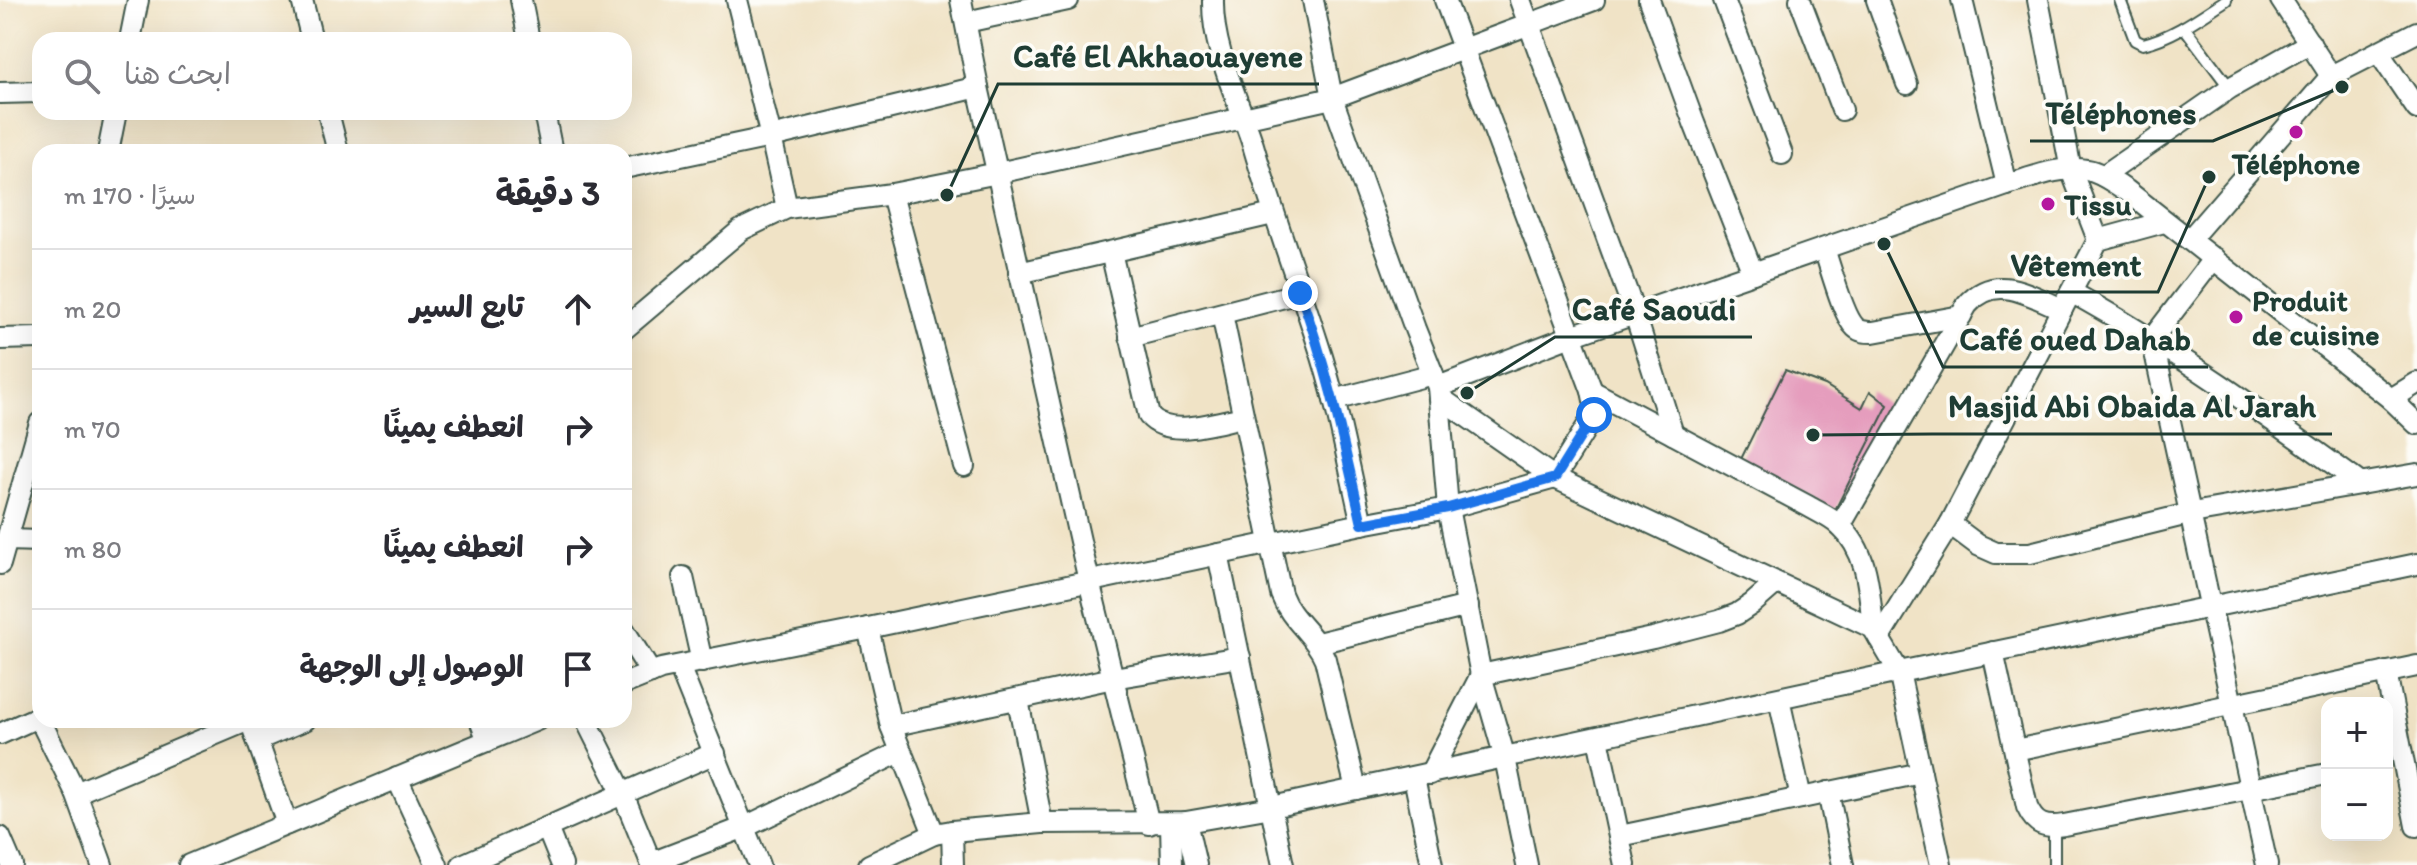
<!DOCTYPE html>
<html lang="ar">
<head>
<meta charset="utf-8">
<style>
  :root { --surface:#fff; --page:#f2f2f3; --text:#2b2b33; --muted:#7c7c81; --line:#e1e1e2 }
  body { margin:0; font-family:Itim,"Playpen Sans Arabic",sans-serif; background:var(--page); color:var(--text); direction:rtl }
  .controls { position:absolute; right:24px; bottom:24px; display:grid; overflow:hidden; border-radius:16px; box-shadow:0 8px 32px #0002 }
  .controls button { width:72px; height:72px; display:grid; place-items:center; padding:0; border:0; border-bottom:2px solid var(--line); background:var(--surface); color:var(--text); font:40px sans-serif }
  .stop { position:absolute; width:24px; height:24px; margin:-18px; border:6px solid #1a73e8; border-radius:50%; background:#fff }
  .stop.end { background:#1a73e8; border-color:#fff; box-shadow:0 2px 8px #0008 }
  .list { margin:0; padding:0; list-style:none }
  h2 { display:flex; justify-content:space-between; align-items:center; height:104px; margin:0; padding:0 32px; font-size:34px }
  h2 small { font-size:26px; font-weight:400; color:var(--muted) }
  .list li { display:grid; grid-template-columns:52px 1fr auto; gap:24px; align-items:center; box-sizing:border-box; height:120px; padding:0 32px; border-top:2px solid var(--line) }
  .list b { display:block; font-size:30px; white-space:nowrap }
  .list em { font-size:26px; font-style:normal; color:var(--muted) }
  .icon { flex:none; width:44px; height:44px; fill:none; stroke:currentColor; stroke-width:2; stroke-linecap:round; stroke-linejoin:round }
  .map { position:relative; flex:none; width:2417px; height:865px; overflow:hidden; direction:ltr }
  .search { position:absolute; background:var(--surface); box-shadow:0 8px 32px #0002; left:32px; top:32px; width:600px; height:88px; display:flex; align-items:center; gap:20px; box-sizing:border-box; padding:0 28px; border-radius:24px; color:var(--muted); font-size:30px }
  .panel { position:absolute; background:var(--surface); box-shadow:0 8px 32px #0002; left:32px; top:144px; width:600px; height:584px; border-radius:24px; direction:rtl }
  .map>svg:first-child { display:block }
  .building { fill:#e59dbd }
  .lines { fill:none; stroke-linecap:round; stroke-linejoin:round }
  .service-casing { stroke:#3e564a; stroke-width:14 }
  .minor-casing { stroke:#3e564a; stroke-width:24 }
  .service { stroke:#fff; stroke-width:10 }
  .minor { stroke:#fff; stroke-width:20 }
  .route { stroke:#1a73e8; stroke-width:10 }
  .poi-dot { fill:#b5179e; stroke:#fdfcf7; stroke-width:3 }
  .labels { text-anchor:middle; dominant-baseline:central; stroke-width:7; stroke-linejoin:round; paint-order:stroke }
  .poi-label { font-size:30px; font-weight:bold; fill:#1f3d34; stroke:#fdfcf7; text-anchor:start }
  .leader { fill:none; stroke:#1f3d34; stroke-width:3 }
  .callout-dot { fill:#1f3d34; stroke:#fdfcf7; stroke-width:3 }
  .callout-label { font-size:32px; text-anchor:middle; font-weight:bold; fill:#1f3d34; stroke:#fdfcf7; stroke-width:7; stroke-linejoin:round; paint-order:stroke }
</style>
</head>
<body>
<div class="map">
<svg width="2417" height="865" viewBox="0 0 2417 865">
  <rect width="100%" height="100%" fill="#fdfcf7"/>
  <filter id="ink" filterUnits="userSpaceOnUse"><feTurbulence type="fractalNoise" baseFrequency=".0125" numOctaves="2"/><feDisplacementMap in="SourceGraphic" scale="16" xChannelSelector="R" yChannelSelector="G"/><feConvolveMatrix kernelMatrix="1 2 1 2 8 2 1 2 1" color-interpolation-filters="sRGB"/></filter>
  <filter id="wash" filterUnits="userSpaceOnUse"><feTurbulence type="fractalNoise" baseFrequency=".006" numOctaves="4" result="noise"/><feDisplacementMap in="SourceGraphic" scale="32" xChannelSelector="R" yChannelSelector="G"/><feGaussianBlur stdDeviation="1.8" result="paint"/><feColorMatrix in="noise" values="0 0 0 0 0 0 0 0 0 0 0 0 0 0 0 0 0 1.4 0 .05"/><feComposite in="paint" operator="in"/></filter>
  <g filter="url(#wash)">
    <rect width="100%" height="100%" fill="#f0e3c6"/>
    <g id="blocks">
      <polygon class="building" points="1785,370 1825,385 1862,408 1870,391 1888,405 1835,510 1740,461"/>
    </g>
  </g>
  <g filter="url(#ink)">
    <use href="#blocks" fill-opacity="0" stroke="#3e564a" stroke-width="2"/>
    <g class="lines">
      <defs>
        <g id="service">
          <path d="M2120,0L2135,40L2143,44C2173,37 2200,17 2226,0"/>
          <polyline points="2184,27 2230,88"/>
          <polyline points="2054,827 2054,865"/>
        </g>
        <g id="minor">
          <polyline points="302,0 312,40"/>
          <polyline points="521,0 529,40"/>
          <polyline points="737,0 771,137 787,208"/>
          <polyline points="961,0 978,87 1089,581 1149,824"/>
          <path d="M1213,0C1212,50 1238,98 1253,145C1272,211 1296,276 1317,341C1337,401 1348,463 1362,524"/>
          <polyline points="1313,0 1332,98 1415,329 1438,387 1448,508 1481,675 1505,758 1527,865"/>
          <polyline points="1520,0 1635,314 1673,434"/>
          <polyline points="1649,0 1694,123 1753,273"/>
          <polyline points="1724,0 1782,154"/>
          <polyline points="1800,0 1842,110"/>
          <polyline points="1877,0 1907,84"/>
          <polyline points="1962,0 2007,185"/>
          <polyline points="2038,0 2071,170 2098,240"/>
          <polyline points="2281,0 2331,76 2417,32"/>
          <polyline points="966,22 1068,0"/>
          <polyline points="130,40 138,0"/>
          <polyline points="2379,53 2417,109"/>
          <polyline points="0,93 40,92"/>
          <polyline points="328,112 338,152"/>
          <polyline points="544,112 552,152"/>
          <polyline points="108,152 116,112"/>
          <polyline points="624,168 771,137 978,87"/>
          <polyline points="2103,176 2230,88 2310,43"/>
          <polyline points="892,194 964,466"/>
          <polyline points="2190,239 2331,76"/>
          <path d="M1824,249C1830,265 1843,316 1855,327C1860,332 1866,332 1873,332L1961,316"/>
          <path d="M1111,252L1149,416C1169,439 1216,422 1243,417"/>
          <polyline points="2214,258 2152,339 2267,865"/>
          <polyline points="1019,273 1273,214"/>
          <path d="M2071,292C2173,348 2267,416 2361,484"/>
          <path d="M1222,314L1281,594C1291,621 1314,633 1325,659L1356,789"/>
          <polyline points="624,329 741,230 787,208 892,194 998,173 1332,98 1594,0"/>
          <polyline points="1130,337 1300,293"/>
          <polyline points="0,339 40,338"/>
          <path d="M1438,387L1571,336L2007,185C2031,178 2061,165 2087,170C2101,172 2114,183 2126,190L2391,399L2417,424"/>
          <path d="M1592,391L1808,506C1818,512 1832,518 1840,526C1869,553 1869,592 1873,628"/>
          <polyline points="1439,397 1555,478 1873,628 1899,672 1941,865"/>
          <polyline points="2391,399 2417,383"/>
          <polyline points="1334,400 1433,374"/>
          <polyline points="1950,524 1978,545 1996,553 2030,553 2192,513 2417,474"/>
          <path d="M1840,526L1967,305C1996,272 2029,295 2062,309"/>
          <polyline points="7,540 40,541"/>
          <polyline points="1218,554 1283,865"/>
          <polyline points="0,564 40,423"/>
          <polyline points="683,577 702,662"/>
          <polyline points="868,628 891,726 934,834"/>
          <polyline points="624,630 651,673"/>
          <polyline points="1879,638 1950,524 2098,240 2164,222"/>
          <polyline points="1318,643 1468,606"/>
          <path d="M1993,652L2027,807C2035,825 2045,828 2064,825L2327,774"/>
          <polyline points="679,666 759,865"/>
          <polyline points="2386,672 2416,826"/>
          <polyline points="624,684 661,669 868,628 1362,524 1448,508 1555,478 1594,415 1595,405 1592,391 1445,0"/>
          <polyline points="1779,699 1801,798"/>
          <polyline points="1018,700 1042,823"/>
          <polyline points="40,720 76,793 102,865"/>
          <polyline points="250,720 287,824"/>
          <polyline points="480,720 488,741"/>
          <polyline points="586,720 623,794 652,865"/>
          <polyline points="891,726 1113,678 1240,657"/>
          <polyline points="0,734 40,716"/>
          <polyline points="1598,738 1625,865"/>
          <polyline points="257,740 305,720"/>
          <polyline points="2015,750 2417,666"/>
          <polyline points="1430,774 1481,675 1653,638 1719,621 1737,614 1752,604 1776,583"/>
          <polyline points="1414,777 1432,865"/>
          <polyline points="397,778 437,865"/>
          <polyline points="1828,792 1843,865"/>
          <polyline points="76,793 249,720"/>
          <polyline points="1186,822 1196,865"/>
          <polyline points="1171,824 1172,865"/>
          <polyline points="547,828 562,865"/>
          <polyline points="952,831 953,865"/>
          <polyline points="1620,836 1921,773"/>
          <polyline points="0,837 12,865"/>
          <polyline points="651,863 745,827 900,752"/>
          <polyline points="189,865 537,720"/>
          <polyline points="462,865 715,753"/>
          <polyline points="869,865 934,834 952,831 1042,823 1186,822 1272,807 1899,672 2417,564"/>
        </g>
      </defs>
      <use href="#service" class="service-casing"/>
      <use href="#minor" class="minor-casing"/>
      <use href="#service" class="service"/>
      <use href="#minor" class="minor"/>
    </g>
  </g>
  <g class="lines" filter="url(#ink)">
    <path class="route" d="M1300,293C1328,369 1344,445 1362,524L1448,508L1555,478L1594,415"/>
  </g>
  <g class="poi-dot">
    <circle cx="2296" cy="132" r="8"/>
    <circle cx="2048" cy="204" r="8"/>
    <circle cx="2236" cy="317" r="8"/>
  </g>
  <g class="labels">
    <g class="poi-label">
      <text x="2296" y="163" text-anchor="middle">Téléphone</text>
      <text x="2064" y="204">Tissu</text>
      <text x="2252" y="300">Produit<tspan x="2252" dy="34">de cuisine</tspan></text>
    </g>
  </g>
  <path class="leader" d="M947 195L998 84H1319M2342 87L2213 141H2030M2209 177L2158 292H1995M1467 393L1555 337H1752M1884 244L1943 367H2208M1813 435L1932 434H2332"/>
  <g class="callout-dot">
    <circle cx="947" cy="195" r="8"/>
    <circle cx="2342" cy="87" r="8"/>
    <circle cx="2209" cy="177" r="8"/>
    <circle cx="1467" cy="393" r="8"/>
    <circle cx="1884" cy="244" r="8"/>
    <circle cx="1813" cy="435" r="8"/>
  </g>
  <g class="callout-label">
    <text x="1158" y="67">Café El Akhaouayene</text>
    <text x="2121" y="124">Téléphones</text>
    <text x="2076" y="276">Vêtement</text>
    <text x="1654" y="320">Café Saoudi</text>
    <text x="2075" y="350">Café oued Dahab</text>
    <text x="2132" y="417">Masjid Abi Obaida Al Jarah</text>
  </g>
</svg>
<div class="controls">
<button>+</button>
<button>−</button>
</div>
<div class="stop" style="left:1594px;top:415px"></div>
<div class="stop end" style="left:1300px;top:293px"></div>
<div class="search"><svg class="icon" aria-label="search" viewBox="0 0 24 24"><circle cx="10" cy="10" r="6"/><path d="M15 15l6 6"/></svg>ابحث هنا</div>
<section class="panel">
<h2>3 دقيقة<small>سيرًا · 170 m</small></h2>
<ul class="list">
<li><svg class="icon" aria-label="ahead" viewBox="0 0 24 24"><path d="M12 20V5M6 11l6-6 6 6"/></svg><div><b>تابع السير</b></div><em>20 m</em></li>
<li><svg class="icon" aria-label="right" viewBox="0 0 24 24"><path d="M7 20v-9h11M14 6l5 5-5 5"/></svg><div><b>انعطف يمينًا</b></div><em>70 m</em></li>
<li><svg class="icon" aria-label="right" viewBox="0 0 24 24"><path d="M7 20v-9h11M14 6l5 5-5 5"/></svg><div><b>انعطف يمينًا</b></div><em>80 m</em></li>
<li><svg class="icon" aria-label="arrive" viewBox="0 0 24 24"><path d="M6 21V4h12l-3 4 3 4H6"/></svg><div><b>الوصول إلى الوجهة</b></div></li>
</ul>
</section>
</div>
</body>
</html>
